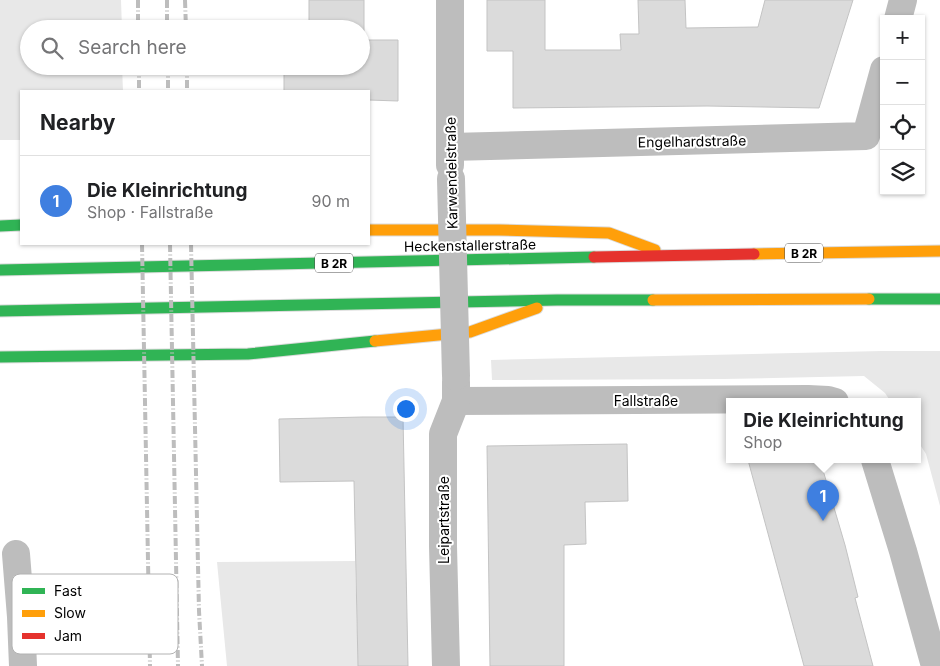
<!DOCTYPE html>
<html lang="en">
<head>
<meta charset="utf-8">
<style>
  :root { --surface:#fff; --page:#f2f2f2; --text:#202124; --muted:#757577; --line:#e0e0e0; --accent:#ea580c }
  body { margin:0; font-family:Inter,sans-serif; background:var(--page); color:var(--text) }
  .controls { position:absolute; right:15px; top:15px; display:grid; overflow:hidden; border-radius:0px; box-shadow:0 1px 4px #0004 }
  .controls button { width:45px; height:45px; display:grid; place-items:center; padding:0; border:0; border-bottom:1px solid var(--line); background:var(--surface); color:var(--text); font:25px sans-serif }
  .you { position:absolute; left:405px; top:408px; width:18px; height:18px; margin:-12px; border:4px solid #fff; border-radius:50%; background:#1a73e8; box-shadow:0 0 0 8px #1a73e833 }
  .badge { display:grid; place-items:center; width:32px; height:32px; border-radius:50%; background:var(--accent); color:#fff; font-size:16px; font-weight:700 }
  .pin { position:absolute; translate:-50% -41px; filter:drop-shadow(0 1px 2px #0008) }
  .pin::after { content:''; position:absolute; top:26px; width:18px; height:15px; background:inherit; clip-path:polygon(0 0,100% 0,50% 100%) }
  .popup { position:absolute; left:726px; top:398px; width:195px; height:65px; box-sizing:border-box; display:grid; place-content:center; border-radius:0px; background:var(--surface); filter:drop-shadow(0 1px 4px #0005); font-size:16px; white-space:nowrap; color:var(--muted) }
  .popup b { font-size:19px; color:var(--text) }
  .popup::after { content:''; position:absolute; left:50%; top:100%; margin-left:-10px; border:10px solid transparent; border-top-color:var(--surface) }
  .list { margin:0; padding:0; list-style:none }
  h2 { display:flex; justify-content:space-between; align-items:center; height:65px; margin:0; padding:0 20px; font-size:21px }
  h2 small { font-size:16px; font-weight:400; color:var(--muted) }
  .list li { display:grid; grid-template-columns:32px 1fr auto; gap:15px; align-items:center; box-sizing:border-box; height:90px; padding:0 20px; border-top:1px solid var(--line) }
  .list b { display:block; font-size:19px; white-space:nowrap }
  .list p { margin:0; font-size:16px; white-space:nowrap; color:var(--muted) }
  .list em { font-size:16px; font-style:normal; color:var(--muted) }
  .icon { flex:none; width:28px; height:28px; fill:none; stroke:currentColor; stroke-width:2; stroke-linecap:round; stroke-linejoin:round }
  .map { position:relative; flex:none; width:940px; height:666px; overflow:hidden }
  .search { position:absolute; background:var(--surface); box-shadow:0 1px 4px #0004; left:20px; top:20px; width:350px; height:55px; display:flex; align-items:center; gap:12px; box-sizing:border-box; padding:0 18px; border-radius:28px; color:var(--muted); font-size:19px }
  .panel { position:absolute; background:var(--surface); box-shadow:0 1px 4px #0004; left:20px; top:90px; width:350px; height:155px; border-radius:0px }
  .map>svg:first-child { display:block }
  .green { fill:#e8e8e8 }
  .building { fill:#dbdbdb; stroke:#c3c3c3 }
  .lines { fill:none; stroke-linecap:round; stroke-linejoin:round }
  .fast-casing { stroke:#dbdbdb; stroke-width:13 }
  .slow-casing { stroke:#dbdbdb; stroke-width:13 }
  .jam-casing { stroke:#dbdbdb; stroke-width:13 }
  .street { stroke:#bdbdbd; stroke-width:28 }
  .fast { stroke:#30b455; stroke-width:11 }
  .slow { stroke:#ff9f0a; stroke-width:11 }
  .jam { stroke:#e5322d; stroke-width:11 }
  .rail { stroke:#bdbdbd; stroke-width:4; stroke-dasharray:8 2.5 1 2.5; stroke-linecap:butt }
  .street-bridge { stroke:#bdbdbd; stroke-width:28 }
  .labels { text-anchor:middle; dominant-baseline:central; stroke-width:4; stroke-linejoin:round; paint-order:stroke }
  .shield { fill:#fff; stroke:#4c4c4c; stroke-width:1 }
  .shield-label { font-size:12px; font-weight:bold; fill:#000 }
  .street-label { font-size:14px; fill:#000; stroke:#fff }
  .key { fill:#fff; stroke:#b2b2b2; stroke-width:1 }
  .key-label { font-size:14px; fill:#000 }
</style>
</head>
<body>
<div class="map">
<svg width="940" height="666" viewBox="0 0 940 666">
  <rect width="100%" height="100%" fill="#fff"/>
  <g class="green">
    <polygon points="0,0 121,0 122,29 29,29 29,66 122,66 123,91 21,91 21,140 0,140"/>
    <polygon points="882,351 940,351 940,506 926,454 917,440 917,402 891,402 885,393 864,376 723,379 492,380 491,360"/>
    <polygon points="355,561 358,666 227,666 217,562"/>
  </g>
  <g class="building">
    <polygon points="309,0 364,0 364,40 398,40 398,101 369,100 369,91 284,91 284,66 361,66 361,29 309,29"/>
    <polygon points="487,0 545,0 545,50 621,50 620,34 639,34 638,0 685,0 686,28 758,27 765,0 853,0 819,108 707,106 513,108 513,51 487,51"/>
    <polygon points="363,417 403,417 408,666 358,666 354,481 280,482 279,419"/>
    <polygon points="627,444 628,501 585,502 586,544 564,545 564,666 490,666 487,446"/>
    <polygon points="748,460 820,460 845,545 858,597 855,598 873,666 804,666"/>
  </g>
  <g class="lines">
    <defs>
      <g id="fast">
        <polyline points="0,226 21,225"/>
        <polyline points="0,270 594,257"/>
        <polyline points="869,299 940,299"/>
        <polyline points="0,311 557,300 653,300"/>
        <polyline points="0,357 248,354 375,341"/>
      </g>
      <g id="slow">
        <polyline points="369,230 499,230 609,233 655,250"/>
        <polyline points="754,254 940,251"/>
        <polyline points="653,300 869,299"/>
        <polyline points="375,341 470,332 537,308"/>
      </g>
      <polyline id="jam" points="594,257 754,254"/>
    </defs>
    <use href="#fast" class="fast-casing"/>
    <use href="#slow" class="slow-casing"/>
    <use href="#jam" class="jam-casing"/>
    <g class="street">
      <polyline points="898,19 903,0"/>
      <polyline points="450,147 866,136 884,70"/>
      <polyline points="450,165 450,0"/>
      <polyline points="456,401 808,399 828,400 835,402"/>
      <polyline points="875,460 903,551 935,666"/>
      <polyline points="16,554 21,617 23,666"/>
      <polyline points="446,666 443,546 443,434 456,401 456,382"/>
    </g>
    <use href="#fast" class="fast"/>
    <use href="#slow" class="slow"/>
    <use href="#jam" class="jam"/>
    <g class="rail">
      <polyline points="138,0 138,29"/>
      <polyline points="167,0 167,29"/>
      <polyline points="185,0 186,29"/>
      <polyline points="139,66 139,91"/>
      <polyline points="168,66 168,91"/>
      <polyline points="187,66 187,91"/>
      <polyline points="142,244 150,666"/>
      <polyline points="170,244 178,666"/>
      <polyline points="191,244 199,611 202,666"/>
    </g>
    <polyline class="street-bridge" points="451,179 456,376"/>
  </g>
  <g class="labels">
    <g class="shield">
      <rect x="785" y="243.5" width="38" height="19" rx="4"/>
      <rect x="315" y="253.5" width="38" height="19" rx="4"/>
    </g>
    <g class="shield-label">
      <text x="804" y="253">B 2R</text>
      <text x="334" y="263">B 2R</text>
    </g>
    <g class="street-label">
      <text transform="translate(692 141) rotate(-1)">Engelhardstraße</text>
      <text transform="translate(451 173) rotate(-91)">Karwendelstraße</text>
      <text transform="translate(470 245) rotate(-1)">Heckenstallerstraße</text>
      <text x="646" y="400">Fallstraße</text>
      <text transform="translate(443 520) rotate(-90)">Leipartstraße</text>
    </g>
  </g>
  <rect x="12" y="574" width="166" height="80" rx="8" class="key"/>
  <rect x="22" y="588" width="23" height="6" fill="#30b455"/>
  <rect x="22" y="610" width="23" height="7" fill="#ff9f0a"/>
  <rect x="22" y="633" width="23" height="6" fill="#e5322d"/>
  <g class="key-label">
    <text x="54" y="596">Fast</text>
    <text x="54" y="618">Slow</text>
    <text x="54" y="641">Jam</text>
  </g>
</svg>
<div class="controls">
<button>+</button>
<button>−</button>
<button><svg class="icon" aria-label="locate" viewBox="0 0 24 24"><circle cx="12" cy="12" r="6"/><path d="M12 2v4M12 18v4M2 12h4M18 12h4"/></svg></button>
<button><svg class="icon" aria-label="layers" viewBox="0 0 24 24"><path d="M12 4l9 5-9 5-9-5zM3 14l9 5 9-5"/></svg></button>
</div>
<div class="you"></div>
<div class="pin badge" style="left:823px;top:521px;background:#3f7fe0">1</div>
<div class="popup"><b>Die Kleinrichtung</b>Shop</div>
<div class="search"><svg class="icon" aria-label="search" viewBox="0 0 24 24"><circle cx="10" cy="10" r="6"/><path d="M15 15l6 6"/></svg>Search here</div>
<section class="panel">
<h2>Nearby<small></small></h2>
<ul class="list">
<li><span class="badge" style="background:#3f7fe0">1</span><div><b>Die Kleinrichtung</b><p>Shop · Fallstraße</p></div><em>90 m</em></li>
</ul>
</section>
</div>
</body>
</html>
